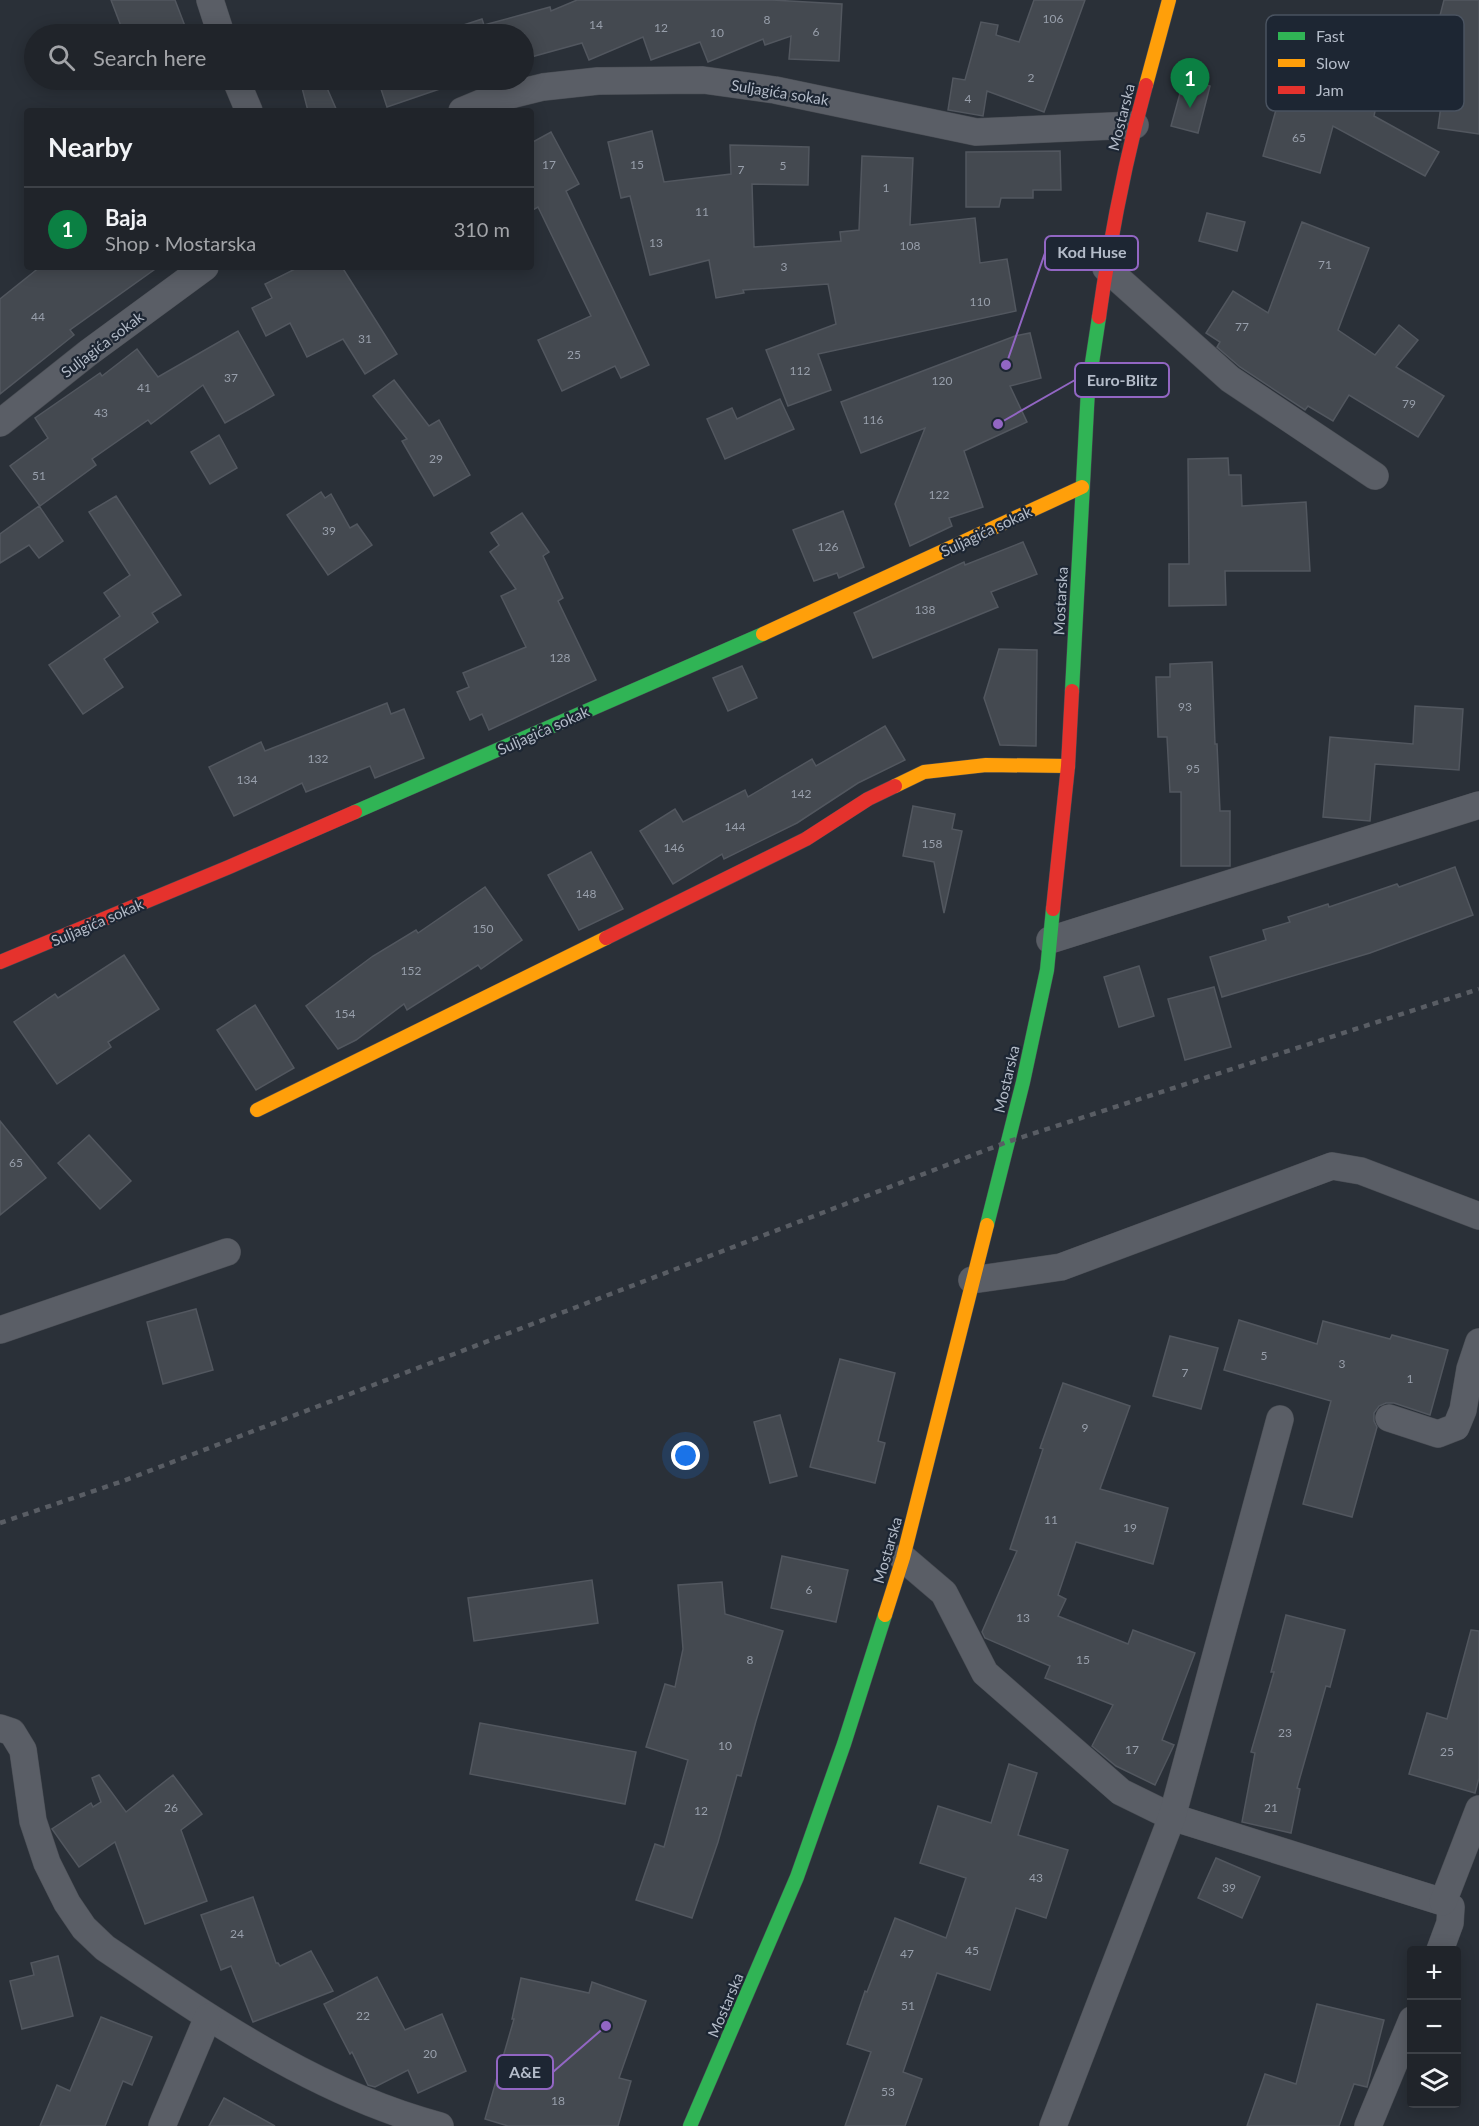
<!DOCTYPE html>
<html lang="en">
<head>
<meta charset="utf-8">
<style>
  :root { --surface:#20242a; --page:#282c32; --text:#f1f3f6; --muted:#a2a4a8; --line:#3d4147; --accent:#0b8043 }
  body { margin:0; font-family:Lato,sans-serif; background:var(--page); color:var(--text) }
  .controls { position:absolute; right:18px; bottom:18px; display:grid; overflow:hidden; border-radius:6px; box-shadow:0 3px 15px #0003 }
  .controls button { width:54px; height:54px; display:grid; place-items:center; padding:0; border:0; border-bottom:2px solid var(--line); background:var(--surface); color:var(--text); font:30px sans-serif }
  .you { position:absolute; left:686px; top:1456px; width:21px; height:21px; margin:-15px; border:4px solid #fff; border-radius:50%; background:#1a73e8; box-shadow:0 0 0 9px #1a73e833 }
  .badge { display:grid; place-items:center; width:39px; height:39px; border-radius:50%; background:var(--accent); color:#fff; font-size:20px; font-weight:700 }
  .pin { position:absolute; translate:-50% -50px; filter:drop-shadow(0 2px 3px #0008) }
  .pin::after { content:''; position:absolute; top:32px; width:21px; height:18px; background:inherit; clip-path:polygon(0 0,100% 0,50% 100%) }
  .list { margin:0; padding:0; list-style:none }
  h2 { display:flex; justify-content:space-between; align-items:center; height:78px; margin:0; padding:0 24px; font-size:26px }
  h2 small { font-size:20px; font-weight:400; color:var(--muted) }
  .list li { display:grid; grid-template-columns:39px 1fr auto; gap:18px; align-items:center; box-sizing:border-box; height:84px; padding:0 24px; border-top:2px solid var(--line) }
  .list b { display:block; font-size:22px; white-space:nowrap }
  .list p { margin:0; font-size:20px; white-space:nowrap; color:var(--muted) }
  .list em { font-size:20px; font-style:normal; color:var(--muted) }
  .icon { flex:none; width:33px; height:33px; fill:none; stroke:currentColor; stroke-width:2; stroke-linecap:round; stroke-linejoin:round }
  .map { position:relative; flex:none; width:1479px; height:2126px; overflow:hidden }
  .search { position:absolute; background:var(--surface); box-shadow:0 3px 15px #0003; left:24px; top:24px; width:510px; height:66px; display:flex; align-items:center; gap:15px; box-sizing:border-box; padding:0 21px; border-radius:33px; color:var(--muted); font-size:22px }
  .panel { position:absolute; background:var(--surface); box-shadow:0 3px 15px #0003; left:24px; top:108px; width:510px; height:162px; border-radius:6px }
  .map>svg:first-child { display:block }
  .building { fill:#444950; stroke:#52575f; stroke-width:1.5 }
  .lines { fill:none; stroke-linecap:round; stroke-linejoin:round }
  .street-casing { stroke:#484c53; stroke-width:28 }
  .fast-casing { stroke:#484c53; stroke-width:15 }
  .slow-casing { stroke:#484c53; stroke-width:15 }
  .jam-casing { stroke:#484c53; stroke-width:15 }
  .street { stroke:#5a5e66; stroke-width:27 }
  .fast { stroke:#30b455; stroke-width:14 }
  .slow { stroke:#ff9f0a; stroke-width:14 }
  .jam { stroke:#e5322d; stroke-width:14 }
  .rail { stroke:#595d64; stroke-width:4.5; stroke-dasharray:6 6; stroke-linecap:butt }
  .labels { text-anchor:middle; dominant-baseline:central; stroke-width:4.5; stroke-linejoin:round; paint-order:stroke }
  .number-label { font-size:12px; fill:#989fab }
  .street-label { font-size:15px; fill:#b4bcc9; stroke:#1d2633 }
  .key { fill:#1d2633; stroke:#4a5360; stroke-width:1.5 }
  .key-label { font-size:16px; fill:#b4bcc9 }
  .leader { fill:none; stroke:#9266c3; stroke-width:2 }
  .callout-dot { fill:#9266c3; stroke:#1d2633; stroke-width:2 }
  .callout { fill:#1d2633; stroke:#9266c3; stroke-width:2 }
  .callout-label { font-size:16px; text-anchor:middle; font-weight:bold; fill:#b4bcc9 }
</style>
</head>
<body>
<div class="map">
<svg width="1479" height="2126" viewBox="0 0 1479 2126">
  <rect width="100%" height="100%" fill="#2a3038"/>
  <g class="building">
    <polygon points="111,0 175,0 188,34 124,34"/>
    <polygon points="577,0 772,0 842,4 839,61 789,59 791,36 765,45 763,39 708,62 700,42 651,60 643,37 589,60 582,43 524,59 524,34 436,34 482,19 484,25 550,7 551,11"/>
    <polygon points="1034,0 1085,0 1044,112 987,91 983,116 948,110 953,78 965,80 981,22 998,25 996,35 1019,42"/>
    <polygon points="1444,0 1479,0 1479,134 1438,128 1450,39 1435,35"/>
    <polygon points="1284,38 1356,50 1356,46 1387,52 1374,116 1439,152 1425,176 1333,126 1320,173 1263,156 1281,92 1275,90"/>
    <polygon points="1184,79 1210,86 1198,133 1171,126"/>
    <polygon points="300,80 365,80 327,88 337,111 308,111"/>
    <polygon points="378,80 466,80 387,107"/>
    <polygon points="652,131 664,182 731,174 730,145 809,147 808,185 752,184 754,247 841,241 840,232 859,230 862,156 913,158 910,225 975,218 980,263 1007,259 1016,311 818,354 831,390 788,406 766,350 836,324 828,284 743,290 744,293 716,298 709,260 650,275 630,196 621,198 608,142"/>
    <polygon points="551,132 579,184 566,191 649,365 621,378 615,366 562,391 538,340 591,316 538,207 531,211 531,143"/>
    <polygon points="1060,151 1061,190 1033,190 1033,198 1001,198 999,207 966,207 966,152"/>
    <polygon points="1207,213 1245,222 1237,251 1199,241"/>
    <polygon points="1302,222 1369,248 1338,330 1375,355 1399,325 1418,340 1396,367 1444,396 1418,437 1349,395 1333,421 1308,406 1305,410 1240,367 1217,347 1220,342 1206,333 1233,291 1268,313"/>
    <polygon points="40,267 158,267 70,330 74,335 0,394 0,299"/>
    <polygon points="299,267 342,267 397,354 365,374 343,339 307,357 290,323 266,336 252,308 272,298 265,284"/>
    <polygon points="238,331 274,395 225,423 203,385 151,424 148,420 92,459 96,465 40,506 10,466 48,438 35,418 100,373 102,376 137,349 158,377"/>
    <polygon points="1030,333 1041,378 1010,386 1027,422 964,451 983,507 949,518 952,526 910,546 895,504 925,428 861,453 841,402 1015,336"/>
    <polygon points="394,380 429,426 439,420 470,475 434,496 402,441 407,439 373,396"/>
    <polygon points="780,399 794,429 725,459 707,419 732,408 737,419"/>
    <polygon points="219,435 237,468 210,484 191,452"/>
    <polygon points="1228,458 1229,475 1241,475 1242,506 1306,502 1310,571 1225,571 1226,605 1169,606 1169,564 1189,564 1188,459"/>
    <polygon points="321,492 325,498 331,494 350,528 357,524 372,545 328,575 287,515"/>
    <polygon points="116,496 181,595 152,613 158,622 104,659 123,687 83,714 49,665 120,616 104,593 130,575 89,512"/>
    <polygon points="39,506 63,541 39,558 29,545 0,563 0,534"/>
    <polygon points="843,511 864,567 839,578 837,573 814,581 793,530"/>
    <polygon points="522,513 549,552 543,556 563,598 558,601 596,680 489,730 482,714 470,720 457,692 469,687 463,673 526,647 501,596 516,589 490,552 499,545 491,533"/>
    <polygon points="1023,542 1037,574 991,592 998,607 873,658 854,613 964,562 965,565"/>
    <polygon points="999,649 1037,650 1036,746 1000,745 984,698"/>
    <polygon points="1212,662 1215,744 1217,744 1220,811 1230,811 1230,866 1181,866 1181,792 1170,792 1167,737 1158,737 1156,677 1170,677 1170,664"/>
    <polygon points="742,666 757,698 728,711 713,678"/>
    <polygon points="387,703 391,714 404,709 424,758 375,778 370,766 306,792 302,783 234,816 209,767 261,742 265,751"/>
    <polygon points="1415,706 1463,709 1459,770 1375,764 1370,821 1323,817 1330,737 1413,744"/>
    <polygon points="885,726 905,760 858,783 797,823 724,859 722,854 673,884 640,831 675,809 683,822 745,790 748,797 812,759 816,766"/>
    <polygon points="913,806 955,814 952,829 962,831 944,913 934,862 903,856"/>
    <polygon points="591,852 623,909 579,930 548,875"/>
    <polygon points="1455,867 1473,915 1370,953 1222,997 1210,957 1266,940 1263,930 1290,922 1288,917 1328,904 1329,907 1397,884 1399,887"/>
    <polygon points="485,887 522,940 481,969 478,965 407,1010 404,1004 356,1040 338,1049 306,1006 373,956 416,930 418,933"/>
    <polygon points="124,955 159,1009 108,1042 111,1047 57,1084 14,1022 55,994 58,998"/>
    <polygon points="1139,966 1154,1016 1119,1027 1104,977"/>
    <polygon points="1214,987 1231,1047 1185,1060 1168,999"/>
    <polygon points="255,1005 294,1068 256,1090 217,1030"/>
    <polygon points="0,1121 46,1178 0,1215"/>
    <polygon points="89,1135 131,1181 100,1209 58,1163"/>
    <polygon points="196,1309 213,1370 163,1384 147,1322"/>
    <polygon points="1239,1320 1317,1344 1323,1321 1390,1339 1392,1335 1448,1350 1430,1415 1394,1403 1386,1403 1379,1406 1374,1413 1374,1421 1377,1427 1352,1517 1303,1504 1331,1401 1224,1370"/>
    <polygon points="1170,1336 1218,1348 1201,1409 1153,1396"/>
    <polygon points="840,1359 895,1373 878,1441 885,1443 875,1483 810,1467"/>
    <polygon points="1063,1383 1130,1406 1100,1489 1168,1508 1153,1564 1076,1542 1058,1595 1066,1599 1058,1616 1128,1644 1133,1630 1195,1653 1162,1740 1174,1745 1155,1785 1116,1766 1092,1746 1113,1705 1045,1678 1050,1666 985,1638 982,1632 1017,1551 1010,1549 1043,1449 1040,1448"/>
    <polygon points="780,1415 797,1476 770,1483 754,1422"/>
    <polygon points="782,1556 848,1570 836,1622 771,1608"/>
    <polygon points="592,1580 598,1623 474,1641 468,1598"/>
    <polygon points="722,1582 725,1614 783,1631 756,1721 741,1776 737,1775 718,1842 692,1918 636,1900 655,1844 664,1847 688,1760 646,1747 665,1684 675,1687 683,1649 678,1585"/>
    <polygon points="1286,1615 1345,1630 1330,1687 1326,1686 1297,1788 1300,1789 1291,1833 1242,1822 1255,1753 1251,1752 1274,1672 1271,1672"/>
    <polygon points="1471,1630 1479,1631 1479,1778 1475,1793 1409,1774 1427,1713 1447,1719"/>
    <polygon points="480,1723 636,1752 625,1804 470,1774"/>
    <polygon points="1009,1764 1037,1773 1018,1835 1068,1850 1046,1918 1016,1908 990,1990 937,1973 903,2072 922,2079 905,2126 845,2126 871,2052 847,2044 865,1991 867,1992 895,1918 946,1938 966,1878 920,1863 938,1806 991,1823"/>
    <polygon points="99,1775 126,1812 173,1775 202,1814 181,1830 207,1901 145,1924 115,1842 79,1867 52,1829 91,1803 93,1807 101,1802 92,1778"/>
    <polygon points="1216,1858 1260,1877 1242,1918 1198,1898"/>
    <polygon points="253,1897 276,1963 278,1963 280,1966 311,1951 333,1991 253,2022 231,1966 221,1970 201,1915"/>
    <polygon points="58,1956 73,2016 22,2029 10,1981 34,1975 31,1963"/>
    <polygon points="377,1977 405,2030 442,2014 466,2071 418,2093 408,2070 375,2087 368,2085 352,2052 350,2054 324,2004"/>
    <polygon points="521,1978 589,1993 592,1982 646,2001 619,2078 631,2081 618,2126 508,2126 485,2119 514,2019 512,2019"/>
    <polygon points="1317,2004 1384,2020 1367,2087 1354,2084 1339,2126 1247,2126 1265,2074 1296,2084"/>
    <polygon points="101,2017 152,2037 132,2085 123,2081 105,2126 40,2126 57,2085 70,2091"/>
    <polygon points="224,2098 275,2126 209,2126"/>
  </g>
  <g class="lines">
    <defs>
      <g id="street">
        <polyline points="210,0 221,34"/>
        <polyline points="236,80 249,111"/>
        <polyline points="462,111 486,101 543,87 598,81 703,80 775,90 976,132 1135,125"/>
        <polyline points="1106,268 1230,379 1375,476"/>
        <polyline points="0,423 88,353 205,267"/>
        <polyline points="1050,940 1479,805"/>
        <polyline points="972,1280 1061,1267 1332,1166 1361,1171 1479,1216"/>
        <polyline points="0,1330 227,1252"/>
        <polyline points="1389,1418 1438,1434 1456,1427 1463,1410 1470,1369 1479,1342"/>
        <polyline points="903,1558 944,1593 985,1673 1121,1792 1172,1817 1443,1902 1451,1907 1450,1923 1440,1950"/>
        <path d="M0,1728L12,1732L23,1750L33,1821L47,1863L67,1903L84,1928L105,1948C211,2019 315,2093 440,2126"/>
        <polyline points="1443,1902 1479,1809"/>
        <polyline points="162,2126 208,2017"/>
        <polyline points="1053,2126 1172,1817 1280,1419"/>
        <polyline points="1368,2126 1412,2020"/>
      </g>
      <g id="fast">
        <polyline points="1072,691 1088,389 1099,317"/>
        <polyline points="355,812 763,634"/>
        <polyline points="987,1225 1023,1082 1047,970 1053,909"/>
        <polyline points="690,2126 797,1877 844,1744 885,1615"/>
      </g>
      <g id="slow">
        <polyline points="1146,85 1169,0"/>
        <polyline points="763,634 1082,487"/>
        <polyline points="895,786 924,772 986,765 1068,766"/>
        <polyline points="257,1110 606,938"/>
        <polyline points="885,1615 903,1558 987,1225"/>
      </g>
      <g id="jam">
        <path d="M1099,317C1110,239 1125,161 1146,85"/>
        <polyline points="1053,909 1068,766 1072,691"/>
        <polyline points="606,938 806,839 868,799 895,786"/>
        <polyline points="0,962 229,867 355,812"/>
      </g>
    </defs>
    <use href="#street" class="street-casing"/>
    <use href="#fast" class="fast-casing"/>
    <use href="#slow" class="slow-casing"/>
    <use href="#jam" class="jam-casing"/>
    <use href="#street" class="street"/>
    <use href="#fast" class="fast"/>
    <use href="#slow" class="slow"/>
    <use href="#jam" class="jam"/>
    <polyline class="rail" points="0,1523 123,1481 1007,1142 1479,989"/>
  </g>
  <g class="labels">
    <g class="number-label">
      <text x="1053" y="18">106</text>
      <text x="767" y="19">8</text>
      <text x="596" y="24">14</text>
      <text x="661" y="27">12</text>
      <text x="816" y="31">6</text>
      <text x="717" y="32">10</text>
      <text x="1031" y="77">2</text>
      <text x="968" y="98">4</text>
      <text x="1299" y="137">65</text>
      <text x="549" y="164">17</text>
      <text x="637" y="164">15</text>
      <text x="783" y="165">5</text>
      <text x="741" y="169">7</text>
      <text x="886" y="187">1</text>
      <text x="702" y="211">11</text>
      <text x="656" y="242">13</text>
      <text x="910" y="245">108</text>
      <text x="1325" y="264">71</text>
      <text x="784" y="266">3</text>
      <text x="980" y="301">110</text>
      <text x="38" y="316">44</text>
      <text x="1242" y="326">77</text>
      <text x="365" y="338">31</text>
      <text x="574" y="354">25</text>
      <text x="800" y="370">112</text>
      <text x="231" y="377">37</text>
      <text x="942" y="380">120</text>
      <text x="144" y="387">41</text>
      <text x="1409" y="403">79</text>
      <text x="101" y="412">43</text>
      <text x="873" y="419">116</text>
      <text x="436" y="458">29</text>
      <text x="39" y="475">51</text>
      <text x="939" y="494">122</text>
      <text x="329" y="530">39</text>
      <text x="828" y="546">126</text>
      <text x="925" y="609">138</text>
      <text x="560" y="657">128</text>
      <text x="1185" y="706">93</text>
      <text x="318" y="758">132</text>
      <text x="1193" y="768">95</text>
      <text x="247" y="779">134</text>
      <text x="801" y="793">142</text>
      <text x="735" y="826">144</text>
      <text x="932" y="843">158</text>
      <text x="674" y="847">146</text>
      <text x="586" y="893">148</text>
      <text x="483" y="928">150</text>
      <text x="411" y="970">152</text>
      <text x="345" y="1013">154</text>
      <text x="16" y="1162">65</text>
      <text x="1264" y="1355">5</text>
      <text x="1342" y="1363">3</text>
      <text x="1185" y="1372">7</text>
      <text x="1410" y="1378">1</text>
      <text x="1085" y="1427">9</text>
      <text x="1051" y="1519">11</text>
      <text x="1130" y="1527">19</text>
      <text x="809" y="1589">6</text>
      <text x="1023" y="1617">13</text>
      <text x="750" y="1659">8</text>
      <text x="1083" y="1659">15</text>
      <text x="1285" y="1732">23</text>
      <text x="725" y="1745">10</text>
      <text x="1132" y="1749">17</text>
      <text x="1447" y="1751">25</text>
      <text x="171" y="1807">26</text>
      <text x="1271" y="1807">21</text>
      <text x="701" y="1810">12</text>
      <text x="1036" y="1877">43</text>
      <text x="1229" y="1887">39</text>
      <text x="237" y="1933">24</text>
      <text x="972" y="1950">45</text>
      <text x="907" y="1953">47</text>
      <text x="908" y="2005">51</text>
      <text x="363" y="2015">22</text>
      <text x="430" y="2053">20</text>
      <text x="888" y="2091">53</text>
      <text x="558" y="2100">18</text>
    </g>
    <g class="street-label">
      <text transform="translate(780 92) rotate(9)">Suljagića sokak</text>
      <text transform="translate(1121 117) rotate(-76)">Mostarska</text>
      <text transform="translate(102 344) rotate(-37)">Suljagića sokak</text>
      <text transform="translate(986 531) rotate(-25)">Suljagića sokak</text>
      <text transform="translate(1060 601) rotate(-87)">Mostarska</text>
      <text transform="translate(543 730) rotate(-24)">Suljagića sokak</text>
      <text transform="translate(97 922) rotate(-23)">Suljagića sokak</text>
      <text transform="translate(1006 1079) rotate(-77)">Mostarska</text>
      <text transform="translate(887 1550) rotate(-74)">Mostarska</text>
      <text transform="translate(725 2005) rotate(-67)">Mostarska</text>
    </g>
  </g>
  <rect x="1266" y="15" width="198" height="96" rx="9" class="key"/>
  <rect x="1278" y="32" width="27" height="8" fill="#30b455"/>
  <rect x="1278" y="59" width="27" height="8" fill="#ff9f0a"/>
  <rect x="1278" y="86" width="27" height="8" fill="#e5322d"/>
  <g class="key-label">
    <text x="1316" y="42">Fast</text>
    <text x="1316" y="69">Slow</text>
    <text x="1316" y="96">Jam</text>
  </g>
  <path class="leader" d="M1006 365L1045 253M998 424L1075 380M606 2026L553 2072"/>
  <g class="callout-dot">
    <circle cx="1006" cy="365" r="6"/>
    <circle cx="998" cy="424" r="6"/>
    <circle cx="606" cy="2026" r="6"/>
  </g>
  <g class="callout">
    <rect x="1045" y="236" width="93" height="34" rx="6"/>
    <rect x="1075" y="363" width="94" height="34" rx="6"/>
    <rect x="497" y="2055" width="56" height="34" rx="6"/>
  </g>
  <g class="callout-label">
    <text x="1092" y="258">Kod Huse</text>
    <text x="1122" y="386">Euro-Blitz</text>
    <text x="525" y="2078">A&amp;E</text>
  </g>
</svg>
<div class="controls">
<button>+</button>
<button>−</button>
<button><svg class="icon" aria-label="layers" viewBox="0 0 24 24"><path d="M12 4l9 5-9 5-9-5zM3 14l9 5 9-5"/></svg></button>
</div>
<div class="you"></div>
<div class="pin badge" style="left:1190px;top:108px">1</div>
<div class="search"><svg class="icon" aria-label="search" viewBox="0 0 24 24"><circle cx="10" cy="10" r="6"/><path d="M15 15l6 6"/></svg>Search here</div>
<section class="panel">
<h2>Nearby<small></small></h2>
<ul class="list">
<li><span class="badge">1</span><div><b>Baja</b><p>Shop · Mostarska</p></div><em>310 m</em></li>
</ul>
</section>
</div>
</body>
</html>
